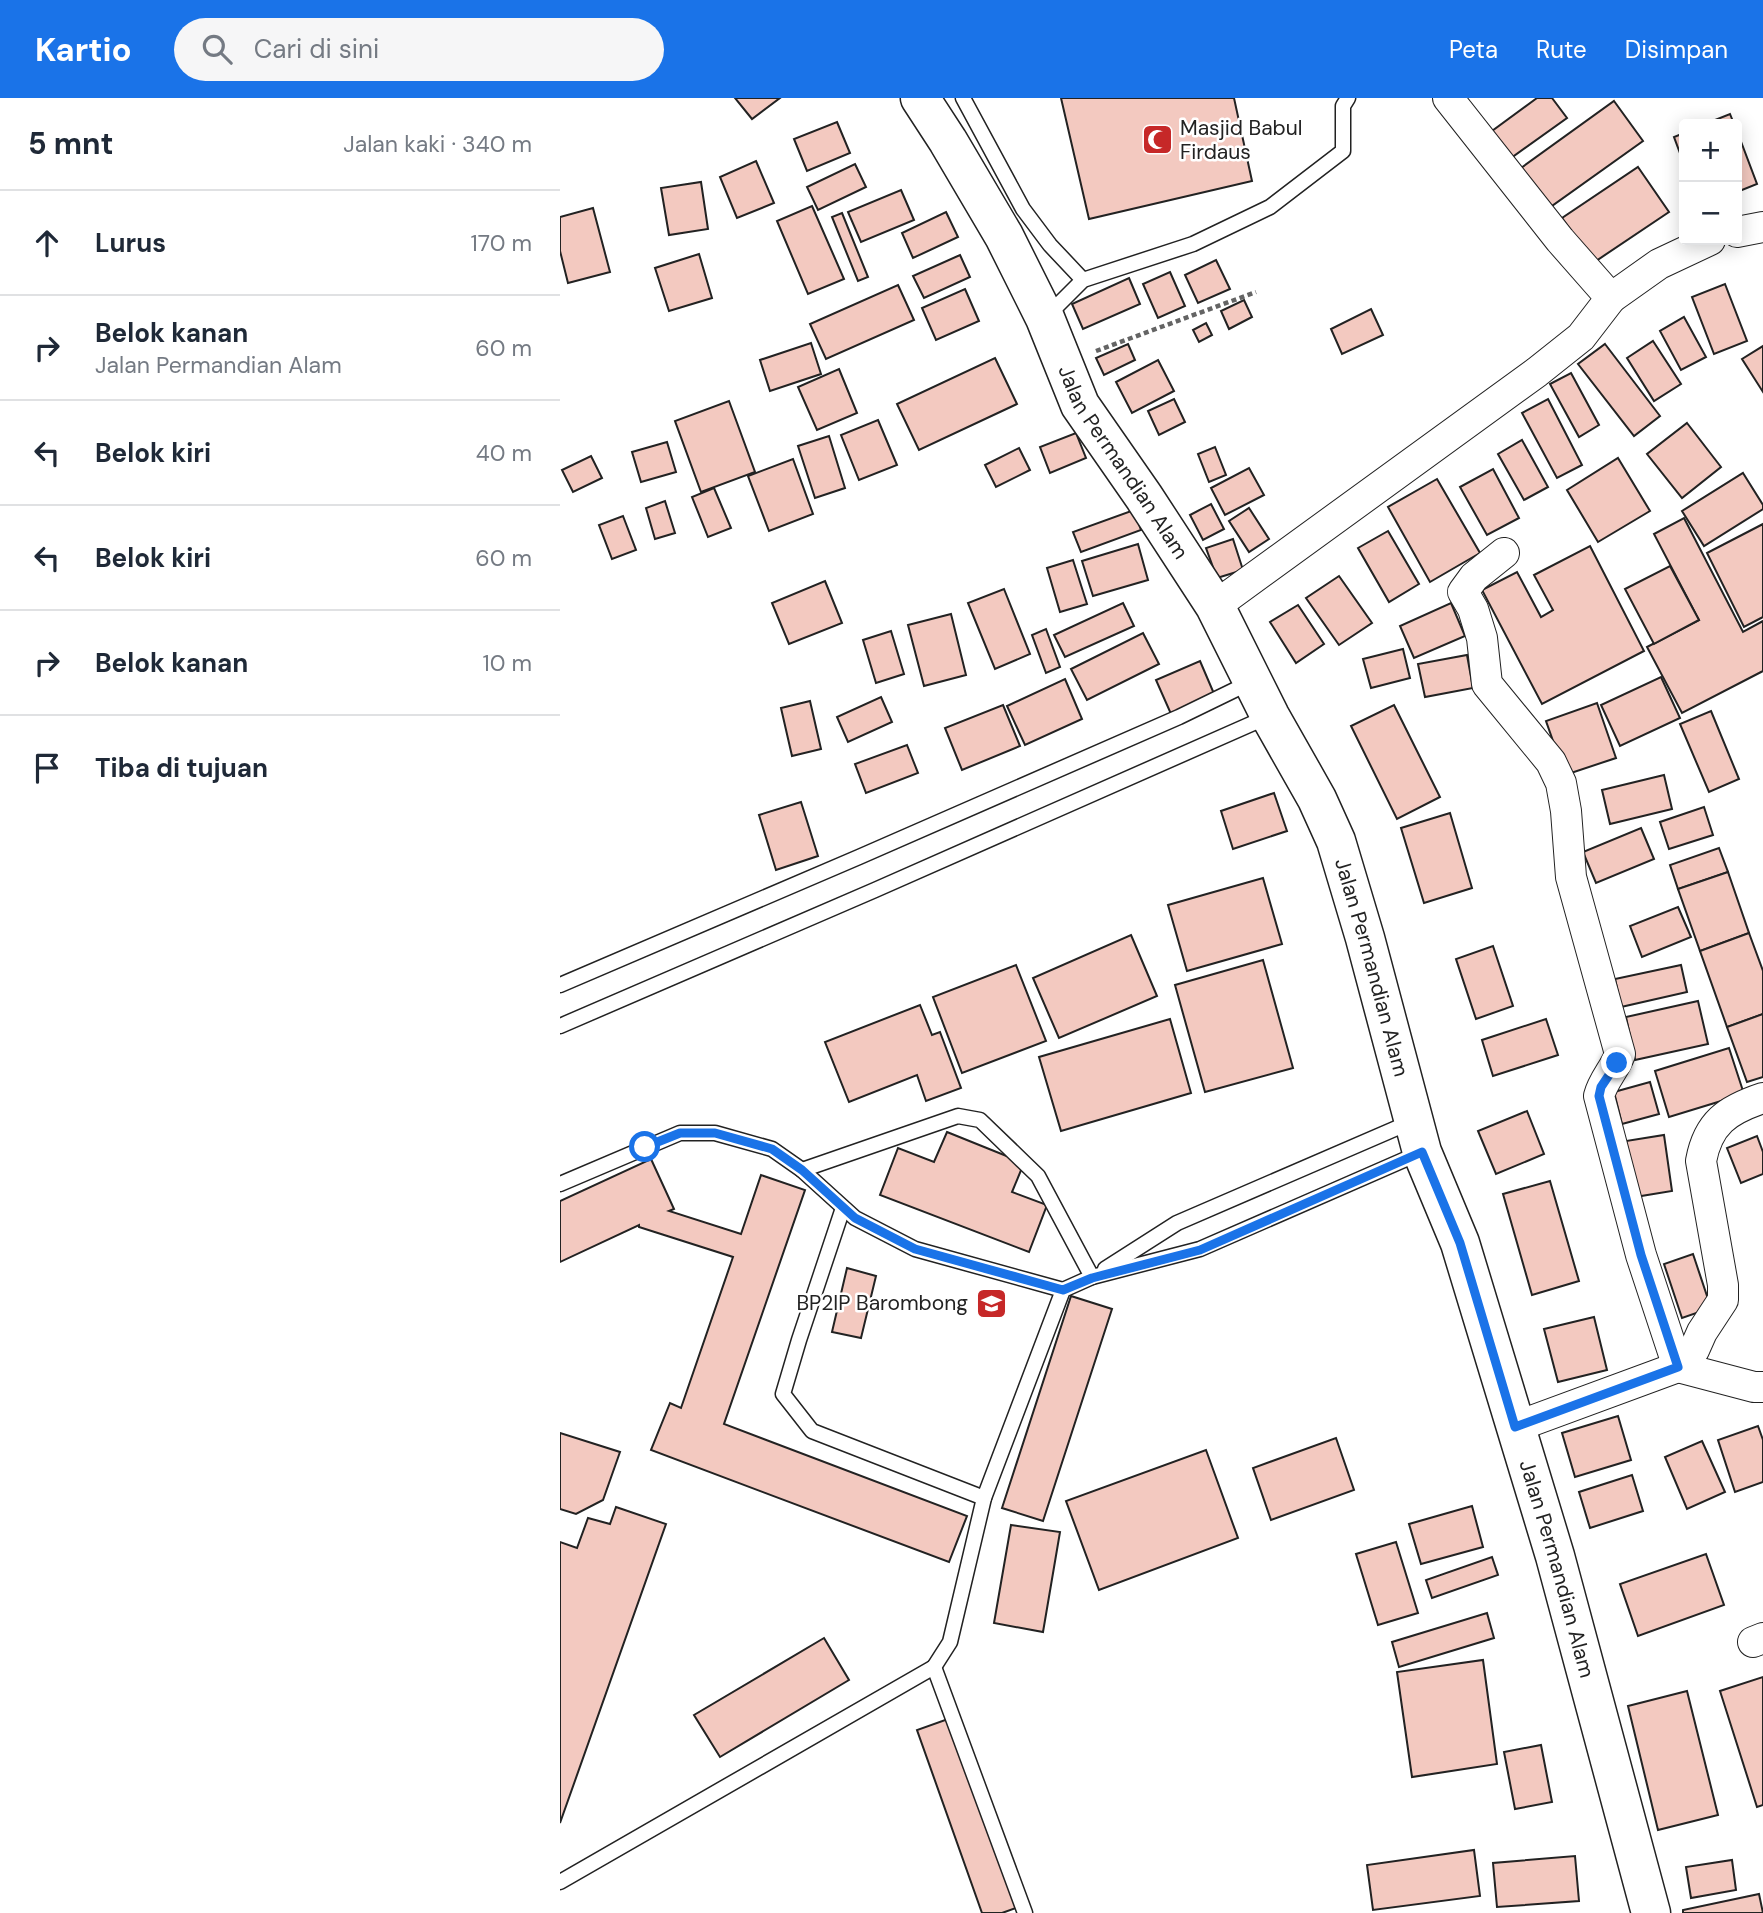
<!DOCTYPE html>
<html lang="id">
<head>
<meta charset="utf-8">
<style>
  :root { --surface:#fff; --page:#f6f6f7; --text:#1f2937; --muted:#747a83; --line:#e0e1e3; --accent:#1a73e8 }
  body { margin:0; font-family:"DM Sans",sans-serif; background:var(--page); color:var(--text) }
  .controls { position:absolute; right:21px; top:21px; display:grid; overflow:hidden; border-radius:7px; box-shadow:0 4px 18px #0003 }
  .controls button { width:63px; height:63px; display:grid; place-items:center; padding:0; border:0; border-bottom:2px solid var(--line); background:var(--surface); color:var(--text); font:35px sans-serif }
  .stop { position:absolute; width:21px; height:21px; margin:-16px; border:5px solid #1a73e8; border-radius:50%; background:#fff }
  .stop.end { background:#1a73e8; border-color:#fff; box-shadow:0 2px 7px #0008 }
  .list { margin:0; padding:0; list-style:none }
  h2 { display:flex; justify-content:space-between; align-items:center; height:91px; margin:0; padding:0 28px; font-size:30px }
  h2 small { font-size:23px; font-weight:400; color:var(--muted) }
  .list li { display:grid; grid-template-columns:46px 1fr auto; gap:21px; align-items:center; box-sizing:border-box; height:105px; padding:0 28px; border-top:2px solid var(--line) }
  .list b { display:block; font-size:26px; white-space:nowrap }
  .list p { margin:0; font-size:23px; white-space:nowrap; color:var(--muted) }
  .list em { font-size:23px; font-style:normal; color:var(--muted) }
  .icon { flex:none; width:38px; height:38px; fill:none; stroke:currentColor; stroke-width:2; stroke-linecap:round; stroke-linejoin:round }
  .map { position:relative; flex:none; width:1203px; height:1815px; overflow:hidden }
  header { display:flex; align-items:center; gap:42px; box-sizing:border-box; height:98px; padding:0 35px; background:var(--accent); color:#fff }
  header strong { font-size:33px }
  nav { display:flex; gap:38px; margin-inline-start:auto; font-size:24px }
  .search { width:490px; height:63px; background:var(--page); display:flex; align-items:center; gap:18px; box-sizing:border-box; padding:0 24px; border-radius:38px; color:var(--muted); font-size:26px }
  main { display:flex }
  aside { flex:1; background:var(--surface) }
  .map>svg:first-child { display:block }
  .building { fill:#f3c9c0; stroke:#222; stroke-width:2 }
  .lines { fill:none; stroke-linecap:round; stroke-linejoin:round }
  .service-casing { stroke:#222; stroke-width:17 }
  .minor-casing { stroke:#222; stroke-width:32 }
  .secondary-casing { stroke:#222; stroke-width:41 }
  .path { stroke:#646464; stroke-width:4.5; stroke-dasharray:5 3.5; stroke-linecap:butt }
  .service { stroke:#fff; stroke-width:14 }
  .minor { stroke:#fff; stroke-width:30 }
  .secondary { stroke:#fff; stroke-width:38 }
  .route { stroke:#1a73e8; stroke-width:9 }
  .labels { text-anchor:middle; dominant-baseline:central; stroke-width:5; stroke-linejoin:round; paint-order:stroke }
  .poi-label { font-size:21px; fill:#222; stroke:#fff; text-anchor:start }
  .street-label { font-size:21px; fill:#222; stroke:#fff }
</style>
</head>
<body>
<header>
<strong>Kartio</strong>
<div class="search"><svg class="icon" aria-label="search" viewBox="0 0 24 24"><circle cx="10" cy="10" r="6"/><path d="M15 15l6 6"/></svg>Cari di sini</div>
<nav><a>Peta</a><a>Rute</a><a>Disimpan</a></nav>
</header>
<main>
<aside>
<h2>5 mnt<small>Jalan kaki · 340 m</small></h2>
<ul class="list">
<li><svg class="icon" aria-label="ahead" viewBox="0 0 24 24"><path d="M12 20V5M6 11l6-6 6 6"/></svg><div><b>Lurus</b></div><em>170 m</em></li>
<li><svg class="icon" aria-label="right" viewBox="0 0 24 24"><path d="M7 20v-9h11M14 6l5 5-5 5"/></svg><div><b>Belok kanan</b><p>Jalan Permandian Alam</p></div><em>60 m</em></li>
<li><svg class="icon" aria-label="left" viewBox="0 0 24 24"><path d="M17 20v-9H6M10 6l-5 5 5 5"/></svg><div><b>Belok kiri</b></div><em>40 m</em></li>
<li><svg class="icon" aria-label="left" viewBox="0 0 24 24"><path d="M17 20v-9H6M10 6l-5 5 5 5"/></svg><div><b>Belok kiri</b></div><em>60 m</em></li>
<li><svg class="icon" aria-label="right" viewBox="0 0 24 24"><path d="M7 20v-9h11M14 6l5 5-5 5"/></svg><div><b>Belok kanan</b></div><em>10 m</em></li>
<li><svg class="icon" aria-label="arrive" viewBox="0 0 24 24"><path d="M6 21V4h12l-3 4 3 4H6"/></svg><div><b>Tiba di tujuan</b></div></li>
</ul>
</aside>
<div class="map">
<svg width="1203" height="1815" viewBox="0 0 1203 1815">
  <rect width="100%" height="100%" fill="#fff"/>
  <g class="building">
    <polygon points="175,0 220,0 192,21"/>
    <polygon points="501,0 674,0 692,83 529,121"/>
    <polygon points="977,0 992,0 1007,20 951,60 932,33"/>
    <polygon points="1054,3 1083,43 989,110 961,70"/>
    <polygon points="1170,16 1174,26 1145,26"/>
    <polygon points="277,24 290,55 247,73 234,41"/>
    <polygon points="1177,33 1197,86 1177,94"/>
    <polygon points="1124,35 1124,66 1114,39"/>
    <polygon points="196,63 214,105 177,120 160,79"/>
    <polygon points="295,66 306,89 258,112 247,89"/>
    <polygon points="1078,69 1109,114 1033,165 1002,120"/>
    <polygon points="141,84 148,131 109,137 101,90"/>
    <polygon points="341,92 354,122 301,144 288,114"/>
    <polygon points="252,108 284,181 248,196 217,123"/>
    <polygon points="33,110 50,174 8,185 0,153 0,119"/>
    <polygon points="386,114 398,139 353,160 342,135"/>
    <polygon points="282,115 308,179 298,183 272,119"/>
    <polygon points="139,156 152,200 109,213 95,170"/>
    <polygon points="400,157 410,179 364,200 353,178"/>
    <polygon points="656,162 670,191 638,205 625,177"/>
    <polygon points="610,174 625,208 598,220 583,186"/>
    <polygon points="569,180 580,206 523,231 512,206"/>
    <polygon points="1165,186 1187,243 1154,256 1132,199"/>
    <polygon points="338,187 354,222 266,261 250,226"/>
    <polygon points="405,191 419,223 376,242 362,210"/>
    <polygon points="684,202 692,219 669,231 661,213"/>
    <polygon points="811,211 823,237 782,256 771,231"/>
    <polygon points="1124,219 1146,259 1121,272 1100,233"/>
    <polygon points="646,225 652,237 639,244 633,232"/>
    <polygon points="1093,243 1121,286 1094,303 1067,260"/>
    <polygon points="251,245 261,276 210,293 200,262"/>
    <polygon points="568,246 575,262 544,277 536,260"/>
    <polygon points="1045,246 1100,318 1074,338 1018,266"/>
    <polygon points="1203,248 1203,294 1182,261"/>
    <polygon points="435,260 457,306 359,352 337,306"/>
    <polygon points="598,262 614,293 572,315 556,284"/>
    <polygon points="279,271 297,315 257,332 238,289"/>
    <polygon points="1011,275 1039,327 1019,339 990,286"/>
    <polygon points="614,301 625,324 599,337 588,313"/>
    <polygon points="988,301 1022,367 997,380 962,315"/>
    <polygon points="169,303 195,374 141,394 115,323"/>
    <polygon points="318,322 337,367 299,382 281,337"/>
    <polygon points="1127,325 1161,369 1122,400 1087,356"/>
    <polygon points="516,335 526,360 490,375 480,349"/>
    <polygon points="269,338 285,390 255,400 238,348"/>
    <polygon points="962,342 988,389 964,402 938,356"/>
    <polygon points="107,344 116,374 81,384 72,354"/>
    <polygon points="655,349 666,377 649,384 638,356"/>
    <polygon points="459,350 470,372 436,389 425,367"/>
    <polygon points="31,358 42,380 13,394 2,372"/>
    <polygon points="1058,360 1090,413 1038,444 1007,392"/>
    <polygon points="233,361 253,416 209,433 188,378"/>
    <polygon points="689,370 704,397 665,417 651,390"/>
    <polygon points="933,371 959,420 927,437 900,389"/>
    <polygon points="1183,375 1203,407 1203,411 1144,448 1122,413"/>
    <polygon points="877,381 920,455 870,484 828,409"/>
    <polygon points="154,390 171,430 148,439 132,399"/>
    <polygon points="105,403 115,435 95,441 86,410"/>
    <polygon points="651,406 664,431 643,442 630,417"/>
    <polygon points="689,410 709,441 689,454 669,423"/>
    <polygon points="574,412 581,432 521,454 513,434"/>
    <polygon points="63,418 76,452 52,461 39,427"/>
    <polygon points="1124,420 1183,534 1203,523 1203,573 1122,615 1087,549 1139,522 1094,436"/>
    <polygon points="1203,426 1203,519 1184,529 1147,455"/>
    <polygon points="828,433 859,486 829,504 798,450"/>
    <polygon points="673,441 683,472 657,480 646,450"/>
    <polygon points="578,446 588,482 533,498 522,463"/>
    <polygon points="1030,448 1084,553 982,606 922,492 957,474 981,519 993,512 974,477"/>
    <polygon points="513,462 527,506 500,514 487,470"/>
    <polygon points="1110,468 1139,522 1094,546 1065,491"/>
    <polygon points="779,478 812,525 779,547 746,500"/>
    <polygon points="265,483 282,525 229,546 212,505"/>
    <polygon points="444,491 470,556 435,571 408,505"/>
    <polygon points="563,505 574,528 505,559 494,537"/>
    <polygon points="891,505 905,538 854,560 840,528"/>
    <polygon points="738,507 764,546 736,565 710,524"/>
    <polygon points="391,516 406,577 364,588 348,527"/>
    <polygon points="486,531 500,569 486,575 472,537"/>
    <polygon points="331,533 344,576 316,585 303,542"/>
    <polygon points="583,535 599,566 527,602 511,571"/>
    <polygon points="843,551 850,580 811,590 803,561"/>
    <polygon points="907,557 913,590 865,599 858,566"/>
    <polygon points="640,563 655,598 611,616 596,582"/>
    <polygon points="1101,579 1120,620 1060,648 1041,607"/>
    <polygon points="505,581 522,621 465,647 447,608"/>
    <polygon points="321,599 332,624 288,644 277,619"/>
    <polygon points="250,603 261,651 232,658 221,610"/>
    <polygon points="1037,605 1056,660 1005,677 986,623"/>
    <polygon points="443,607 460,648 402,672 385,630"/>
    <polygon points="834,607 880,699 837,721 791,628"/>
    <polygon points="1151,613 1179,681 1149,694 1120,626"/>
    <polygon points="347,647 358,675 306,695 295,666"/>
    <polygon points="1104,677 1112,711 1050,726 1042,692"/>
    <polygon points="714,695 727,733 673,751 661,713"/>
    <polygon points="241,704 258,758 216,772 199,717"/>
    <polygon points="1144,709 1153,737 1109,751 1100,724"/>
    <polygon points="890,715 912,790 864,805 841,730"/>
    <polygon points="1081,730 1094,761 1036,785 1023,754"/>
    <polygon points="1159,750 1168,774 1118,791 1110,767"/>
    <polygon points="1168,774 1189,835 1140,853 1118,791"/>
    <polygon points="703,780 722,846 627,873 608,807"/>
    <polygon points="1118,809 1131,839 1082,859 1070,828"/>
    <polygon points="1189,835 1203,873 1203,916 1167,929 1140,853"/>
    <polygon points="571,837 597,898 499,940 473,880"/>
    <polygon points="933,848 953,908 916,921 896,861"/>
    <polygon points="703,862 733,970 645,994 615,887"/>
    <polygon points="456,867 486,943 402,975 373,899"/>
    <polygon points="1121,867 1127,894 1061,909 1055,881"/>
    <polygon points="1138,903 1148,946 1075,962 1066,919"/>
    <polygon points="360,907 372,937 380,934 401,990 366,1003 357,977 289,1004 265,944"/>
    <polygon points="1203,916 1203,979 1187,984 1167,929"/>
    <polygon points="610,921 631,995 501,1033 479,959"/>
    <polygon points="986,921 998,957 933,978 922,942"/>
    <polygon points="1169,950 1184,996 1109,1019 1095,973"/>
    <polygon points="1090,984 1099,1016 1062,1026 1054,994"/>
    <polygon points="967,1013 984,1056 936,1076 918,1033"/>
    <polygon points="387,1034 464,1065 452,1094 487,1107 469,1154 320,1097 338,1050 374,1064"/>
    <polygon points="1104,1037 1112,1093 1075,1099 1066,1043"/>
    <polygon points="1197,1038 1203,1054 1203,1076 1181,1085 1167,1050"/>
    <polygon points="91,1061 114,1111 109,1113 181,1136 201,1077 245,1092 164,1326 407,1418 389,1464 91,1352 110,1305 121,1310 173,1159 79,1129 79,1127 0,1164 0,1103"/>
    <polygon points="990,1083 1019,1183 972,1197 943,1096"/>
    <polygon points="1133,1156 1151,1210 1122,1220 1104,1166"/>
    <polygon points="287,1170 316,1178 301,1240 272,1234"/>
    <polygon points="511,1198 552,1211 483,1423 442,1410"/>
    <polygon points="1034,1219 1047,1272 998,1284 984,1231"/>
    <polygon points="1058,1318 1071,1362 1015,1379 1002,1335"/>
    <polygon points="1198,1328 1203,1342 1203,1384 1175,1394 1158,1342"/>
    <polygon points="0,1335 60,1354 43,1402 16,1416 0,1411"/>
    <polygon points="776,1340 794,1392 711,1422 693,1370"/>
    <polygon points="1142,1343 1165,1394 1127,1411 1105,1359"/>
    <polygon points="646,1352 678,1440 539,1492 506,1403"/>
    <polygon points="1072,1377 1083,1413 1030,1430 1019,1394"/>
    <polygon points="912,1408 923,1449 861,1466 849,1426"/>
    <polygon points="56,1409 106,1426 0,1725 0,1444 17,1450 28,1420 50,1426"/>
    <polygon points="451,1427 500,1434 483,1534 434,1525"/>
    <polygon points="836,1444 858,1515 818,1527 796,1456"/>
    <polygon points="1146,1456 1164,1507 1078,1538 1060,1486"/>
    <polygon points="932,1459 938,1477 872,1500 866,1482"/>
    <polygon points="927,1515 934,1540 839,1569 832,1544"/>
    <polygon points="264,1540 289,1582 160,1659 134,1617"/>
    <polygon points="923,1562 937,1666 852,1679 837,1574"/>
    <polygon points="1203,1579 1203,1707 1197,1709 1160,1593"/>
    <polygon points="1127,1593 1158,1717 1098,1732 1068,1608"/>
    <polygon points="388,1621 456,1810 442,1815 422,1815 357,1632"/>
    <polygon points="981,1647 992,1704 955,1711 944,1654"/>
    <polygon points="914,1752 920,1798 813,1812 807,1767"/>
    <polygon points="1015,1758 1019,1803 937,1809 933,1765"/>
    <polygon points="1172,1762 1176,1792 1131,1800 1126,1769"/>
    <polygon points="1199,1796 1203,1815 1123,1815 1123,1812"/>
  </g>
  <g class="lines">
    <defs>
      <g id="service">
        <polyline points="403,0 463,111 490,147 523,182"/>
        <polyline points="486,219 523,182 633,146 710,109 783,53 783,8 788,0"/>
        <polyline points="0,887 299,759 619,619 691,584"/>
        <polyline points="0,928 315,792 707,619"/>
        <polyline points="242,1072 398,1018 420,1022 478,1078 532,1179"/>
        <polyline points="0,1086 120,1035 155,1035 212,1051 242,1072 295,1120 355,1151 503,1192"/>
        <polyline points="283,1110 239,1242 223,1296 252,1333 424,1400"/>
        <polyline points="545,1171 617,1125 853,1023"/>
        <polyline points="374,1569 390,1544 424,1400 503,1192 532,1179 640,1151 862,1054"/>
        <polyline points="0,1784 374,1569 465,1815"/>
      </g>
      <g id="minor">
        <polyline points="1177,134 1203,129"/>
        <polyline points="1051,200 1099,166 1150,142"/>
        <path d="M944,455L914,479L903,494L913,511L922,540L927,586L991,664L1001,685L1006,713L1011,779L1060,956C1055,971 1043,982 1039,998L1081,1157L1118,1269L1194,1289H1203"/>
        <polyline points="655,508 977,274 1021,239 1051,200 1000,142 888,0"/>
        <path d="M955,1329L1118,1269L1134,1252L1142,1234L1163,1202V1187L1141,1063C1148,1025 1167,1012 1203,1000"/>
        <polyline points="1193,1544 1203,1540"/>
      </g>
      <g id="secondary">
        <path id="s1" d="M360,0L388,43L444,138L485,220L520,307L584,399L655,508L710,618L757,701L776,743L805,840L862,1054L900,1145L995,1458L1091,1815"/>
      </g>
    </defs>
    <use href="#service" class="service-casing"/>
    <use href="#minor" class="minor-casing"/>
    <use href="#secondary" class="secondary-casing"/>
    <polyline class="path" points="536,253 696,194"/>
    <use href="#service" class="service"/>
    <use href="#minor" class="minor"/>
    <use href="#secondary" class="secondary"/>
  </g>
  <g class="lines">
    <polyline class="route" points="85,1049 120,1035 155,1035 212,1051 242,1072 295,1120 355,1151 503,1192 532,1180 640,1152 862,1054 900,1145 955,1329 1118,1269 1081,1157 1039,998 1041,989 1057,965"/>
  </g>
  <defs>
    <symbol id="mosque-square" viewBox="-11 -11 22 22"><rect x="-9" y="-9" width="18" height="18" rx="4" fill="#c62828" stroke="#fff"/><path d="M3.5-4.9A6 6 0 1 0 3.5 4.9A5 5 0 1 1 3.5-4.9Z" fill="#fff"/></symbol>
    <symbol id="university-square" viewBox="-11 -11 22 22"><rect x="-9" y="-9" width="18" height="18" rx="4" fill="#c62828" stroke="#fff"/><path d="M0-5L7-2L0 1L-7-2ZM-4 1L0 2.5L4 1V4Q0 6-4 4Z" fill="#fff"/></symbol>
  </defs>
  <g fill-rule="evenodd">
    <use href="#mosque-square" x="580" y="24" width="35" height="35"/>
    <use href="#university-square" x="414" y="1188" width="35" height="35"/>
  </g>
  <g class="labels">
    <g class="poi-label">
      <text x="620" y="30">Masjid Babul<tspan x="620" dy="24">Firdaus</tspan></text>
      <text x="408" y="1205" text-anchor="end">BP2IP Barombong</text>
    </g>
    <g class="street-label">
      <text stroke="none"><textPath href="#s1" startOffset="418">Jalan Permandian Alam</textPath></text>
      <text stroke="none"><textPath href="#s1" startOffset="985">Jalan Permandian Alam</textPath></text>
      <text stroke="none"><textPath href="#s1" startOffset="1615">Jalan Permandian Alam</textPath></text>
    </g>
  </g>
</svg>
<div class="controls">
<button>+</button>
<button>−</button>
</div>
<div class="stop" style="left:85px;top:1049px"></div>
<div class="stop end" style="left:1057px;top:965px"></div>
</div>
</main>
</body>
</html>
